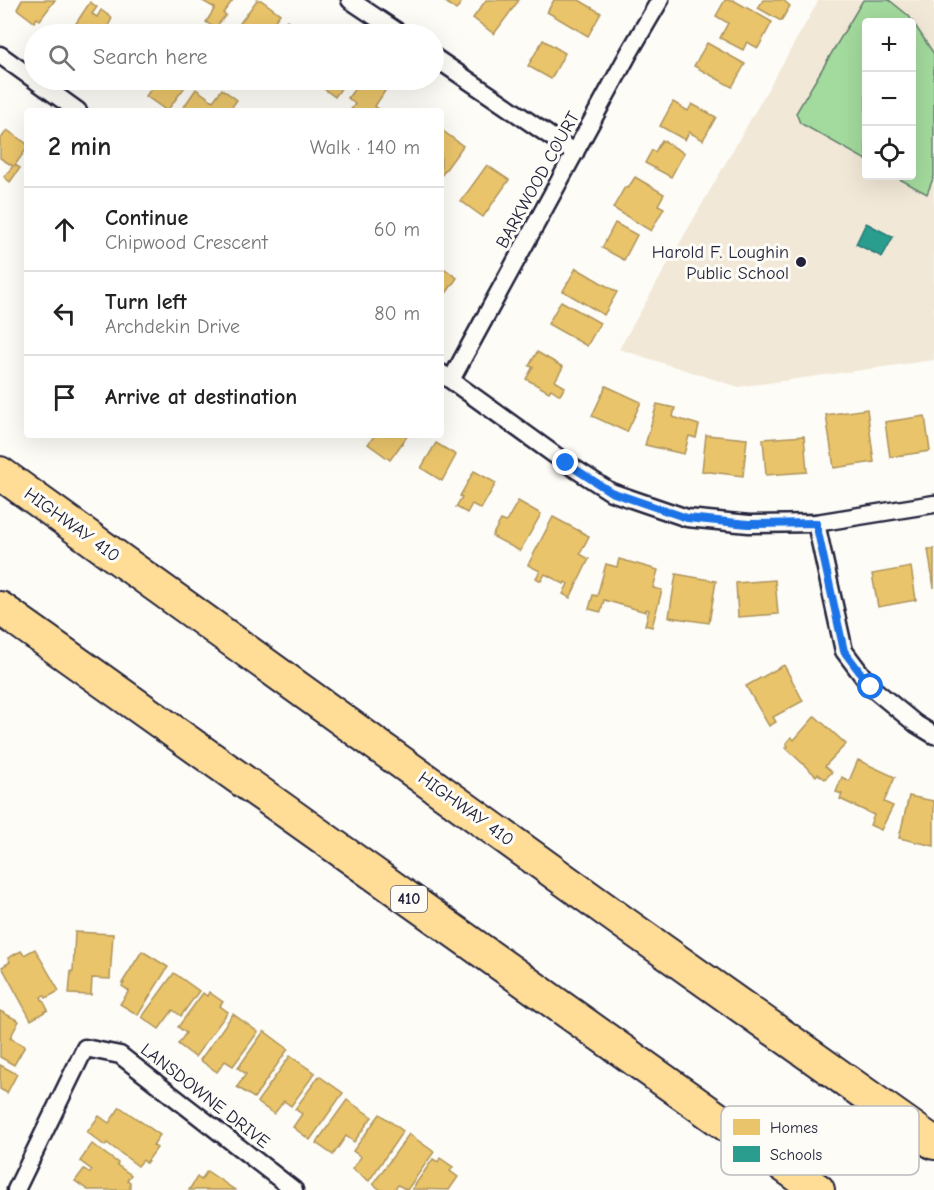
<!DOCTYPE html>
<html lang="en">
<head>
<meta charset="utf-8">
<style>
  :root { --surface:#fff; --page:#f2f2f2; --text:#222; --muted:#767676; --line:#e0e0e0 }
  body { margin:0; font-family:"Comic Neue",sans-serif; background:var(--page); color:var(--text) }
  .controls { position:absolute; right:18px; top:18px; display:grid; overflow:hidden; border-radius:6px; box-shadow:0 6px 24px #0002 }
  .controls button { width:54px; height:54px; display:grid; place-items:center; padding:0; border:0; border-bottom:2px solid var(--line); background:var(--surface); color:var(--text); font:30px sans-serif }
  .stop { position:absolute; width:18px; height:18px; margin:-14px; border:4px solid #1a73e8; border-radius:50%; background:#fff }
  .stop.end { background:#1a73e8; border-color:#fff; box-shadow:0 2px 6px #0008 }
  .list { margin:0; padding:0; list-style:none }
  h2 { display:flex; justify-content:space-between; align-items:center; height:78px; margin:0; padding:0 24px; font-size:26px }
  h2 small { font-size:20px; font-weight:400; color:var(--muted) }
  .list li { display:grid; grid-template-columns:39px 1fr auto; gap:18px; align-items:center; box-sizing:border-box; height:84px; padding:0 24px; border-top:2px solid var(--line) }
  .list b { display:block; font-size:22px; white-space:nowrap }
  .list p { margin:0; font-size:20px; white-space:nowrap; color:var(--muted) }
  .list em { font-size:20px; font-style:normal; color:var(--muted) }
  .icon { flex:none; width:33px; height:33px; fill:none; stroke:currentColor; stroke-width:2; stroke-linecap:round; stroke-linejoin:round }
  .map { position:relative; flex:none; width:934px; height:1190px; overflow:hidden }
  .search { position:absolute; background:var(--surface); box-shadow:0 6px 24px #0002; left:24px; top:24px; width:420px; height:66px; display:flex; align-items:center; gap:15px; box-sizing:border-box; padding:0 21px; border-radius:33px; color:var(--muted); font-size:22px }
  .panel { position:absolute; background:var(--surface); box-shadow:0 6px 24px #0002; left:24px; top:108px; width:420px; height:330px; border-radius:6px }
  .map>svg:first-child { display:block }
  .built { fill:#f2e8d7; fill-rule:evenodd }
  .green { fill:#a3da9d; stroke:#627e6c; stroke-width:1.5 }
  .homes { fill:#e9c46a; stroke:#ad935c; stroke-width:1.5 }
  .schools { fill:#2a9d8f; stroke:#287876; stroke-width:1.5 }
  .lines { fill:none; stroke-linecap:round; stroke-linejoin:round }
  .minor-casing { stroke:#22223b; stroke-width:21 }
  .motorway-casing { stroke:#22223b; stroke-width:36 }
  .minor { stroke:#fdfcf7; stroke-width:16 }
  .motorway { stroke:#ffdd96; stroke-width:32 }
  .route { stroke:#1a73e8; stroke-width:8 }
  .poi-dot { fill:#22223b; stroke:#fdfcf7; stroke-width:2 }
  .labels { text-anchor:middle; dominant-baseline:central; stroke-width:6; stroke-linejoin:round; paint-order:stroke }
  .shield { fill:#fdfcf7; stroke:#646373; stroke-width:1.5 }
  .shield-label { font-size:16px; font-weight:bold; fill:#22223b }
  .street-label { font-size:18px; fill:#22223b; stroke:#fdfcf7 }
  .poi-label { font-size:18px; fill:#22223b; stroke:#fdfcf7; text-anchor:end }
  .key { fill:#fdfcf7; stroke:#bbbbbf; stroke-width:1.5 }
  .key-label { font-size:16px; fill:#22223b }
</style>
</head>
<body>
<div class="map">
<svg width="934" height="1190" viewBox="0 0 934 1190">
  <rect width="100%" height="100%" fill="#fdfcf7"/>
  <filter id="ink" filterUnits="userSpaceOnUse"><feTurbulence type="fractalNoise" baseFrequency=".0167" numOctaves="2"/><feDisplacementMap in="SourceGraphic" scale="12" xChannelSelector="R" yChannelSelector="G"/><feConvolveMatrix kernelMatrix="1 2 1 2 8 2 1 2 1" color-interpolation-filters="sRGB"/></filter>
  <g filter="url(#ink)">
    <path class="built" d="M819,0H934V360L738,387L619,349ZM866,22H912V176H866Z"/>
    <polygon class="green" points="863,0 889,0 909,16 934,54 934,176 927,194 894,176 912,176 912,22 866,22 866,160 800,123 796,113"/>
    <g class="homes">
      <polygon points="22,0 55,0 40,20 37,18 34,22 17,9"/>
      <polygon points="201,0 233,0 223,13 226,15 215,28 206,22 215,8"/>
      <polygon points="257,0 261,0 280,14 265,34 232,34"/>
      <polygon points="443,0 463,0 456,10"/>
      <polygon points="486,0 519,0 494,34 473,18"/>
      <polygon points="554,0 579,0 601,13 588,36 547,12"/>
      <polygon points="725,0 733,0 772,22 758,48 747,42 743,50 720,38 728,23 716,16"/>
      <polygon points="763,0 783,0 790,6 781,21 758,8"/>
      <polygon points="90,2 97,7 92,14 97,17 101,10 112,18 108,26 102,34 69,34"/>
      <polygon points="287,20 308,34 276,34"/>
      <polygon points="543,40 565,53 551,79 528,66"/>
      <polygon points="707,43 745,64 732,87 694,66"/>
      <polygon points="150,80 190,80 167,111 146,96 155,83"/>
      <polygon points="312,80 347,80 335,97"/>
      <polygon points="361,80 368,80 385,91 375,106 381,111 350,111 355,104 348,98"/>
      <polygon points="196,89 213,101 222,89 237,100 229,111 181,111"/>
      <polygon points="673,102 688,111 692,104 716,117 703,140 689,132 685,140 660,126"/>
      <polygon points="7,130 27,144 27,148 15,165 20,168 10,182 4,177 13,166 0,158 0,140"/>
      <polygon points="443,131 463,146 441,176 441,133"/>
      <polygon points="662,140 684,153 671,177 645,163 652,150 655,152"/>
      <polygon points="487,165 509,180 483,217 461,201"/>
      <polygon points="635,177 664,194 658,205 664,208 651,231 613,208 625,187 628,188"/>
      <polygon points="615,223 637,235 624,260 602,248"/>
      <polygon points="441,266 457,278 442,299 441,298"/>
      <polygon points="576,268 617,292 604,315 563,291"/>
      <polygon points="561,301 600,323 587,346 548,324"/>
      <polygon points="537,352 563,367 555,381 565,387 560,395 551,389 549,392 526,379 533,367 529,366"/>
      <polygon points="606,386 641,402 627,432 592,416"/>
      <polygon points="657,404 675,408 673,417 699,425 696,438 689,436 684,454 645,445"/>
      <polygon points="867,409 874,462 834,468 826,415"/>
      <polygon points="925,416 930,451 890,457 885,422"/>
      <polygon points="375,435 408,435 390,460 368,444"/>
      <polygon points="706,435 747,439 743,476 702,471"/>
      <polygon points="804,436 807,472 766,475 763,439"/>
      <polygon points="436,443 456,455 442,481 421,468"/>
      <polygon points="474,471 496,483 481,509 472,504 467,513 456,507 462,497 460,496"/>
      <polygon points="518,501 541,514 520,551 492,536 501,520 506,522"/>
      <polygon points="553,517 589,536 580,554 589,559 570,598 563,594 568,584 565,582 564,584 545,574 541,581 536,578 540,571 528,565"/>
      <polygon points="928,549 934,549 934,588"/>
      <polygon points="619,559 658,570 653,588 662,590 652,627 645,625 649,610 646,609 646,612 604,600 601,612 589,609 593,595 597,596 606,564 617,567"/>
      <polygon points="911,567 916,600 878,607 872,574"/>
      <polygon points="676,574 716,581 709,623 669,617"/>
      <polygon points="775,580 778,614 738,617 736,583"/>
      <polygon points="784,665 803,701 773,717 776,722 769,726 746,686"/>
      <polygon points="815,716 846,744 825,766 832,772 825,779 818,774 816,776 786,748 788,746 786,743 791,737 794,740"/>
      <polygon points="858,760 895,777 884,802 893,806 881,830 870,825 874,815 840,799 842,794 836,792 842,777 849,781"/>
      <polygon points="909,796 934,801 934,846 899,838"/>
      <polygon points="75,932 113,934 110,979 92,978 91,995 69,994 71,971 73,971"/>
      <polygon points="35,949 59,991 46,998 44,995 41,997 48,1010 31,1020 2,967 10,962 8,958 21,951 24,955"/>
      <polygon points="142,951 168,967 138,1015 120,1004 129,991 122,986 124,983 122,983"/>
      <polygon points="174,973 199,991 181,1016 173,1010 159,1029 142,1017"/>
      <polygon points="209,992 223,1002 220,1006 228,1012 195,1057 178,1044 186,1033 178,1027 203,993 207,996"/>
      <polygon points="0,1011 19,1021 10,1038 25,1046 14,1065 0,1057"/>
      <polygon points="233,1014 258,1032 233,1066 225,1061 217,1072 200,1060"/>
      <polygon points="264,1031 288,1049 254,1098 237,1087 246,1074 238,1068"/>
      <polygon points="290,1056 315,1073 291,1106 284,1101 274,1114 257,1102"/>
      <polygon points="0,1065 17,1074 7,1093 0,1089"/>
      <polygon points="319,1076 343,1093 310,1140 293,1127 302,1114 295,1109"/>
      <polygon points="347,1100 372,1117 354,1142 346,1136 333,1155 316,1143"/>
      <polygon points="120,1107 160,1135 153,1145 157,1148 146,1163 143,1160 138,1166 107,1143 105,1146 87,1132 99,1116 109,1123"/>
      <polygon points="380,1114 403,1131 369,1181 352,1169 361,1157 353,1151"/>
      <polygon points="409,1134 434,1152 407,1190 398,1185 394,1190 381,1190 373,1184"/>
      <polygon points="92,1144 118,1163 117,1165 131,1175 127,1180 130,1182 130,1190 88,1190 75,1181 84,1169 90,1173 92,1170 80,1161"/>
      <polygon points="440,1158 453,1167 450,1171 458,1177 449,1190 412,1189 433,1159 438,1162"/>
      <polygon points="207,1171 235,1190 189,1190 197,1177 201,1180"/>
    </g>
    <polygon class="schools" points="866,223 893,237 882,257 856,244"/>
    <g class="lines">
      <defs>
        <g id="minor">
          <polyline points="350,0 401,34"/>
          <polyline points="0,55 78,111"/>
          <polyline points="434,57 575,153"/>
          <polyline points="441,373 566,463 611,492 687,518 749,524 816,523 934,504"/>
          <polyline points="451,380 629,53 660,0"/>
          <polyline points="816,523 844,651 871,687 916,724 934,735"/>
          <polyline points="16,1190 85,1048 120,1055 294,1190"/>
        </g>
        <g id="motorway">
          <polyline points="0,473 624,923 934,1143"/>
          <polyline points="0,608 818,1190"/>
        </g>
      </defs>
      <use href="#minor" class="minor-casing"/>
      <use href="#motorway" class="motorway-casing"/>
      <use href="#minor" class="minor"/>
      <use href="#motorway" class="motorway"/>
    </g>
  </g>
  <g class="lines" filter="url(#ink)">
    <polyline class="route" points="566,463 611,492 687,518 748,524 816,523 844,651 871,687"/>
  </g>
  <circle class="poi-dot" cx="801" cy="262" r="6"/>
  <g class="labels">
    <rect class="shield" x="391" y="886" width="36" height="26" rx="4.5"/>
    <g class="shield-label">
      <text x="409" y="899">410</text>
    </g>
    <g class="street-label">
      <text transform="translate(538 180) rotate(-61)">BARKWOOD COURT</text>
      <text transform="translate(72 525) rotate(36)">HIGHWAY 410</text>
      <text transform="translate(466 809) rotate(36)">HIGHWAY 410</text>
      <text transform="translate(205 1096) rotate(38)">LANSDOWNE DRIVE</text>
    </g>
    <g class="poi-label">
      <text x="789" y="252">Harold F. Loughin<tspan x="789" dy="21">Public School</tspan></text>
    </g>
  </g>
  <rect x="721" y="1106" width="198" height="69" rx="9" class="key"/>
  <rect x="733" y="1119" width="27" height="16" fill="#e9c46a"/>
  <rect x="733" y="1146" width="27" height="16" fill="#2a9d8f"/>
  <g class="key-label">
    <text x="770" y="1133">Homes</text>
    <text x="770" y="1160">Schools</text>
  </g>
</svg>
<div class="controls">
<button>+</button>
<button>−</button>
<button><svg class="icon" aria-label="locate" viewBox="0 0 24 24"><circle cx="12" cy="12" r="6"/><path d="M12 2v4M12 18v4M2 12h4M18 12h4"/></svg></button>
</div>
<div class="stop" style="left:871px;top:687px"></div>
<div class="stop end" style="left:566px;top:463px"></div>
<div class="search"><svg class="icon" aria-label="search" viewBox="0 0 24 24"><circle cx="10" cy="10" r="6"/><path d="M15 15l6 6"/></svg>Search here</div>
<section class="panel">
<h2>2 min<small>Walk · 140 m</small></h2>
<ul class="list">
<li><svg class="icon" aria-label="ahead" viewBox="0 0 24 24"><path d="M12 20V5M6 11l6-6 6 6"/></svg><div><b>Continue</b><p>Chipwood Crescent</p></div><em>60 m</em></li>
<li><svg class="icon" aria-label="left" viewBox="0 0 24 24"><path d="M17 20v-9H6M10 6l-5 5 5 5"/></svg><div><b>Turn left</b><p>Archdekin Drive</p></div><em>80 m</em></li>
<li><svg class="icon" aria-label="arrive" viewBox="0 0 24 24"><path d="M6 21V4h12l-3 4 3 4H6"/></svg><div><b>Arrive at destination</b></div></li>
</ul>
</section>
</div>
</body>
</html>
